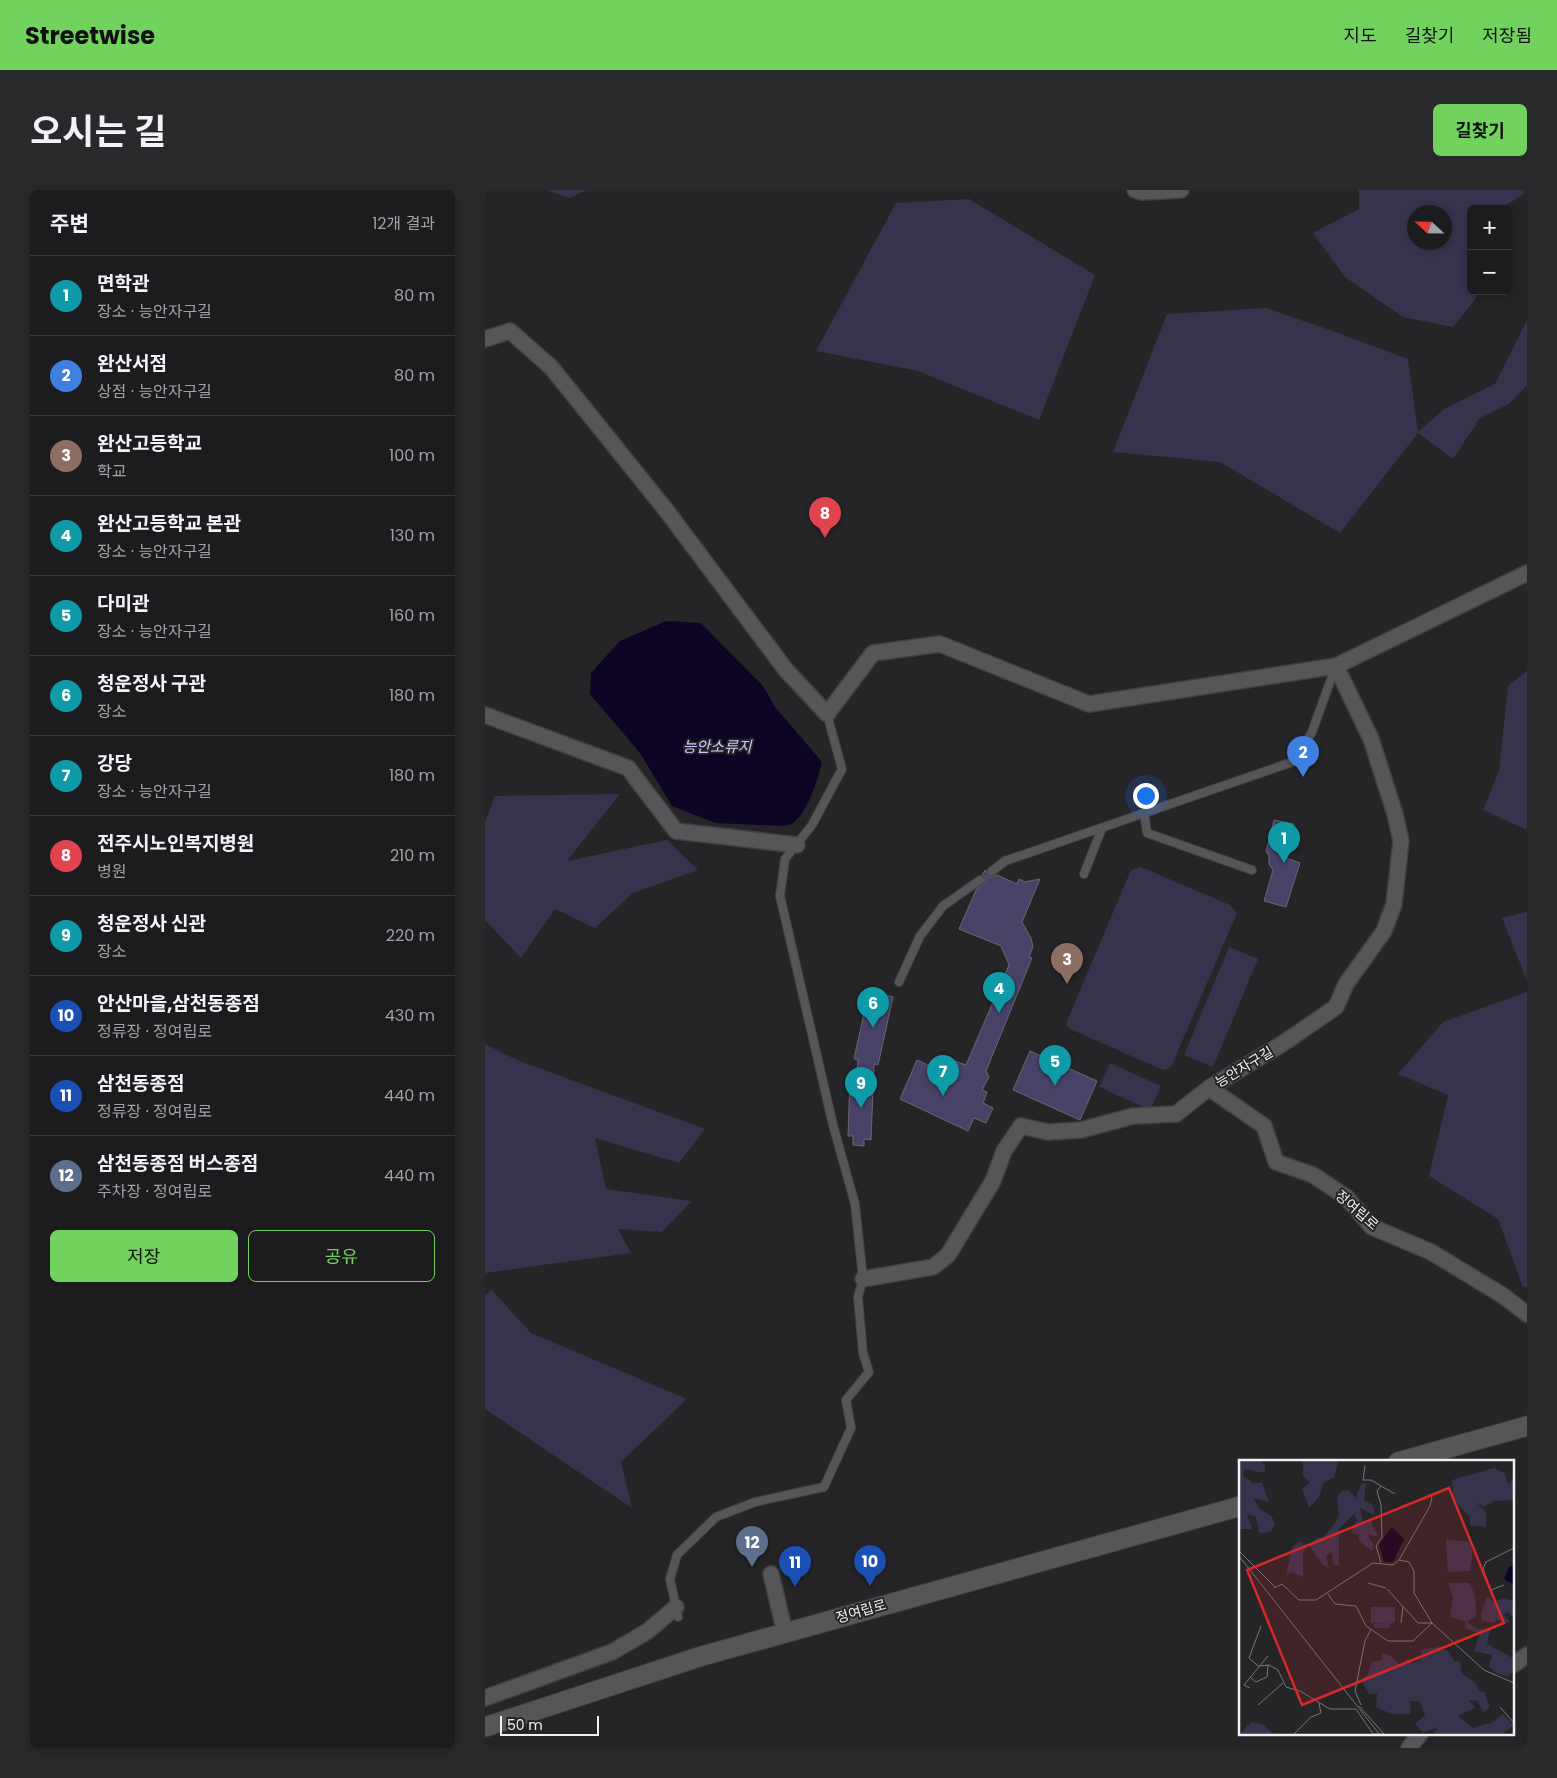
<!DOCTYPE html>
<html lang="ko">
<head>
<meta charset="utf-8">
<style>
  :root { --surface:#1c1b1d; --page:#29282a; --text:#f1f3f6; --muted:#a0a1a4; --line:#3a393b; --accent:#71d35e }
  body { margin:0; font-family:Poppins,"Noto Sans KR",sans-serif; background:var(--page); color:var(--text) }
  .controls { position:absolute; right:15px; top:15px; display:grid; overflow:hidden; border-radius:8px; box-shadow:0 2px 8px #0003 }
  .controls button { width:45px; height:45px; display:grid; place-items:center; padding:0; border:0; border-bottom:1px solid var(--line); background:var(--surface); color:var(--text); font:25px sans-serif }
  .compass { position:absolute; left:922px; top:15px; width:45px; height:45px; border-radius:50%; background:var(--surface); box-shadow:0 2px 8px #0003; rotate:292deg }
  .scale { position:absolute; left:15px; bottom:12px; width:99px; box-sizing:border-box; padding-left:5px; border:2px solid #f1f1f3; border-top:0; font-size:14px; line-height:18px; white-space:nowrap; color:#f1f1f3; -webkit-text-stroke:4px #252427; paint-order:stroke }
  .you { position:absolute; left:660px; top:605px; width:18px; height:18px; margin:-12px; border:4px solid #fff; border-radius:50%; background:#1a73e8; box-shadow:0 0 0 8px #1a73e833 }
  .badge { display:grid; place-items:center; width:32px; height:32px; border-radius:50%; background:var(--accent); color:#fff; font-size:16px; font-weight:700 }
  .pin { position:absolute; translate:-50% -41px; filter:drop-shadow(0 1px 2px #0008) }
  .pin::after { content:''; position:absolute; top:26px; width:18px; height:15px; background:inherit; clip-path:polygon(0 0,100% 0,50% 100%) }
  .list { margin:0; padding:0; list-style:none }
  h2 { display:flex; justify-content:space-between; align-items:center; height:65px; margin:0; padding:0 20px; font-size:21px }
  h2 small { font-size:16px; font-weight:400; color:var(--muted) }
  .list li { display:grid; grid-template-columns:32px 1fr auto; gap:15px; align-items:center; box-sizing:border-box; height:80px; padding:0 20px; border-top:1px solid var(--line) }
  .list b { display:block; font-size:19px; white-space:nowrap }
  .list p { margin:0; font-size:16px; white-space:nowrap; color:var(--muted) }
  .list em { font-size:16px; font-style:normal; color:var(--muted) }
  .actions { display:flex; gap:10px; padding:15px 20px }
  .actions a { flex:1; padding:11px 0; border:1px solid var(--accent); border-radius:8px; text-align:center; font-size:18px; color:var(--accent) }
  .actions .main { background:var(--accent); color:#111 }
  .map { position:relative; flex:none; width:1042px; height:1558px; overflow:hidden; border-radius:8px }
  header { display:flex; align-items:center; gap:30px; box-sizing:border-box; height:70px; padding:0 25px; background:var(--accent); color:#111 }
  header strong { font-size:24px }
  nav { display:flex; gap:28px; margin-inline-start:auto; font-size:18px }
  .intro { display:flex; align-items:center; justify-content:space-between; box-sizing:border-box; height:120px; padding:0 30px }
  h1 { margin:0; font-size:35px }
  .button { padding:12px 22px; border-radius:8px; background:var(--accent); color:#111; font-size:18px; font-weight:700 }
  main { display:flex; gap:30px; padding:0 30px }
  aside { flex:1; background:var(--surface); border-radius:8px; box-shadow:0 2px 8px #0003 }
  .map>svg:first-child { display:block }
  .green { fill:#37334c; fill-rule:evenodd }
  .water { fill:#0c0422 }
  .building { fill:#484267; stroke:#68686a }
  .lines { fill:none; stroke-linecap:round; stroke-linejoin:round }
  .service-casing { stroke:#404042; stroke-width:10 }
  .minor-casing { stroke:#404042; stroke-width:18 }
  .tertiary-casing { stroke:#404042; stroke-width:21 }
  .service { stroke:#565659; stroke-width:8 }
  .minor { stroke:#565659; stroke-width:15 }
  .tertiary { stroke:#565659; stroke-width:19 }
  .labels { text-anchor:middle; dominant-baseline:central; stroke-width:4; stroke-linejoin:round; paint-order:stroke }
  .street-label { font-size:14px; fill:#f1f1f3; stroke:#252427 }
  .water-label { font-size:15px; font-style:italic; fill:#d1cafe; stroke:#252427 }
  .inset-road { fill:none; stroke:#777679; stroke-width:1 }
  .view { fill:#d62828; fill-opacity:0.15; stroke:#d62828; stroke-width:2.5 }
  .inset-edge { fill:none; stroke:#f1f1f3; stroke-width:2.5 }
</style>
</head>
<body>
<header>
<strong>Streetwise</strong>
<nav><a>지도</a><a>길찾기</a><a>저장됨</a></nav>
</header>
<div class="intro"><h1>오시는 길</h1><a class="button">길찾기</a></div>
<main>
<aside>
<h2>주변<small>12개 결과</small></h2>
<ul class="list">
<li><span class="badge" style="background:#0f9aa8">1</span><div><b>면학관</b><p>장소 · 능안자구길</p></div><em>80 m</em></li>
<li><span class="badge" style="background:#3f7fe0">2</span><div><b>완산서점</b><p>상점 · 능안자구길</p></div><em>80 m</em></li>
<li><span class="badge" style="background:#8d6e63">3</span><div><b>완산고등학교</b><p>학교</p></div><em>100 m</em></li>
<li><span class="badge" style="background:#0f9aa8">4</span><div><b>완산고등학교 본관</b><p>장소 · 능안자구길</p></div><em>130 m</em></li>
<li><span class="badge" style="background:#0f9aa8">5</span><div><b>다미관</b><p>장소 · 능안자구길</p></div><em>160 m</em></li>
<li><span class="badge" style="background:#0f9aa8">6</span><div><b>청운정사 구관</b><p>장소</p></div><em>180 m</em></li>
<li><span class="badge" style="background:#0f9aa8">7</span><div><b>강당</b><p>장소 · 능안자구길</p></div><em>180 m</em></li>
<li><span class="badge" style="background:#e0444e">8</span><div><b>전주시노인복지병원</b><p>병원</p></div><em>210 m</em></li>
<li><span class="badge" style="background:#0f9aa8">9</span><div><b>청운정사 신관</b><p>장소</p></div><em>220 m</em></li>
<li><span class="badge" style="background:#1a4fb4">10</span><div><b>안산마을,삼천동종점</b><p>정류장 · 정여립로</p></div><em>430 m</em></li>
<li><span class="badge" style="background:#1a4fb4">11</span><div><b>삼천동종점</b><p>정류장 · 정여립로</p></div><em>440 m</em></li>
<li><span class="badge" style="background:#5c6f8a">12</span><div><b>삼천동종점 버스종점</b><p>주차장 · 정여립로</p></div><em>440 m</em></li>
</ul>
<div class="actions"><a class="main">저장</a><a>공유</a></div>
</aside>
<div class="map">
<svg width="1042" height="1558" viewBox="0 0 1042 1558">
  <rect width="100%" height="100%" fill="#252427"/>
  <g class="green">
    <polygon points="61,0 102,0 84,8"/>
    <path d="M874,0H1040L1039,4L1015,19H986V101H994L989,111L968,137L918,127L860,87L828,43L874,19ZM929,22H959V52H929Z"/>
    <polygon points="484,9 610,85 554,230 433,181 331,161 411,13"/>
    <polygon points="781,118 845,140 923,169 933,242 959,219 1010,194 1042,130 1042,195 1024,214 995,228 968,269 933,243 855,343 735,272 628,262 682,124"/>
    <polygon points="1042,481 1042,640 998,620 1014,581 1023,496"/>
    <polygon points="135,604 82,671 182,650 213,680 148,703 110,738 70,719 36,768 0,730 0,632 10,606"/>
    <polygon points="656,677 745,715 752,723 687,875 683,879 678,880 585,839 582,835 582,831 646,680"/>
    <polygon points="1042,722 1042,791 1017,728"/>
    <polygon points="744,757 773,769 728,877 699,865"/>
    <polygon points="1042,802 1042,1097 1038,1097 1013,1029 944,986 963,905 913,884 958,832"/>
    <polygon points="0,854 32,870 220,939 194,973 110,948 121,999 207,1011 177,1042 133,1039 146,1063 0,1083"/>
    <polygon points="625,873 676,896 665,920 614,897"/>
    <polygon points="7,1100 46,1143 202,1209 136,1272 147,1318 0,1219 0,1105"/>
  </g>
  <path class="water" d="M181,431L216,433L278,496L290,517L337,572C333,589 323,622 308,633C305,635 301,635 297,636L231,633L187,616L155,563L105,504L106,483L135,451Z"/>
  <g class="building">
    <polygon points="789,630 809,634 801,668 815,673 801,717 779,711 788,680 784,674 784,665 781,662"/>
    <polygon points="500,680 503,687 507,687 512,685 532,694 534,689 540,692 555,689 537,732 546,748 548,757 544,767 547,768 501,881 504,887 497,900 502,902 498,913 508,918 501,933 489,928 483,941 415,909 432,870 464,885 470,871 481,875 524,775 516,756 474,739 491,700 500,692 500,687 497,685"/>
    <polygon points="384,801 408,807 393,875 389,874 386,950 379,949 379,956 368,955 368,946 363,946 365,889 372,890 373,870 369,869"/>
    <polygon points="545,861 612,891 595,930 528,900"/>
  </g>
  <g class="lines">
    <defs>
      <g id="service">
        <polyline points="659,623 662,643 767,680"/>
        <polyline points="506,682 520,671 810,571 827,542 850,478"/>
        <polyline points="599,684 617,638"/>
        <polyline points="414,792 435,746 458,716 495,690"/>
        <polyline points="193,1427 185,1389 192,1365 231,1327 270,1312 339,1297 366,1238 361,1210 384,1182 378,1163 373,1107 378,1089 370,1014 348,935 295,706 300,669 327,635 357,579 342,524"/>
      </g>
      <g id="minor">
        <polyline points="650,0 657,2 696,0"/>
        <polyline points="0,149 25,141 66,177 181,320 301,480 342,524 388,463 455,454 604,514 851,476 1042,383"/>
        <polyline points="0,525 143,578 191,641 312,655"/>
        <polyline points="724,898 779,936 791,972 828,985 861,1007 887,1037 946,1062 1017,1105 1042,1124"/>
        <polyline points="378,1089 448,1077 463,1065 508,991 519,961 536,936 563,942 596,940 648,926 691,924 724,898 797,854 851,817 861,794 899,741 909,714 916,651 910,624 886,549 851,476"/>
        <polyline points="286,1384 300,1443"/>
        <polyline points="1028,1475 1042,1465"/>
        <polyline points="0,1508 127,1462 163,1441 191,1417"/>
        <polyline points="924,1558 935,1544"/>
      </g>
      <g id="tertiary">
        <polyline points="913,1272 1042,1236"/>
        <polyline points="0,1537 217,1466 756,1316"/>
      </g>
    </defs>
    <use href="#service" class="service-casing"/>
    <use href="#minor" class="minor-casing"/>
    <use href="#tertiary" class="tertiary-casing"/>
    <use href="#service" class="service"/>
    <use href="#minor" class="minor"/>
    <use href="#tertiary" class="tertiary"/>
  </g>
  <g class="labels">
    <g class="street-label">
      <text transform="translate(759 877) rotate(-31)">능안자구길</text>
      <text transform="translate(872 1020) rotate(41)">정여립로</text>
      <text transform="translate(376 1421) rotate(-16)">정여립로</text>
    </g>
    <g class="water-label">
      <text x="232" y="556">능안소류지</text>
    </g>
  </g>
  <g transform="translate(754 1270)">
    <rect width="275" height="275" fill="#252427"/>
    <path d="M0,0H20L26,5V13L5,9L4,16L14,23H23L30,42L15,38L20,48L33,57L36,64L32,72L20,73L17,57L8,54L13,69H0ZM64,0H100L95,17L84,23L80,37L70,48L63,29L71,22L64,16ZM255,8L266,13L269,24L275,16V40L255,41L245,47L237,42L247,52V67L231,65V57L214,39L213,20ZM127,23L125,40L134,45L136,56L121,48L124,61H132L139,77L128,74L135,86L133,91L120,81V75L112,73L118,60L115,54L100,69V106L94,104L93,92L87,96L90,108L84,105L70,85L79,77L83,78L94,66L100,55L98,37L103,31L109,30L117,38L122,24ZM207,79L230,82L234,91L231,111L209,112ZM60,81L68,86L64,94V117L52,112L47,116L53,88ZM209,123H230L236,135L237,156L228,162L238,169L251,170L248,184L274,198L275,211L269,216L258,214L250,206L253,195L235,191L241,174L226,168L227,162L211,157L214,137ZM248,137L254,142L265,138L274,141L275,158L268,151L264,155L272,162L264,163L258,159L255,163L243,161L242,154ZM132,147H156V163H151V168H135V164H148L132,163ZM200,187L210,192L215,201H221L223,214L236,222L240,231L245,232L251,247L244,253L239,241L230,240L236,248L219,256L234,268L254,262L264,254L275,265L262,275H194L199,267L184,273L176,264L186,255L181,242L171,241L172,254H152L137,247L138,234H130L122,220L130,213L132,202L143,200V193L152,196L161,205L169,198L173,203L182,200V190ZM12,262L23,264L36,275H0Z" fill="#37334c"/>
    <path d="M153,67L165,79L154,102H145L140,84ZM275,105V125L265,119L270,107Z" fill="#0c0422"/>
    <path class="inset-road" d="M126,6L124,20H132L142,26M190,34L193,38L191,46L160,100L170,102L175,111V133L193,163L245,210L275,223M0,91L36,127M0,96L141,275M142,103L137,86L143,77L142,45L138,31L142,26L156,34M129,123L147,128M265,125L252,130L244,109L247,102L275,88M35,128L43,124L60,140H77L134,103L154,105L160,100M148,129L179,163H193M89,134L96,144L117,146L127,166L149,181H174L193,163M162,163L164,146M22,166L10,198L19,206L30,205L39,210L47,227L61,231L91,249H117L134,274H145M11,217L17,222L28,217L29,205M11,228L5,225L29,196M19,245L44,223M122,245L116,231L126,181L132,169M120,246L146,275M261,247L275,263M54,275L72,257L82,253L80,243"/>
    <path class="view" d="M210,28L265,163L63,245L8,110Z"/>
    <rect width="275" height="275" class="inset-edge"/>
  </g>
</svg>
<div class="controls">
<button>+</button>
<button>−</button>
</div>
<svg class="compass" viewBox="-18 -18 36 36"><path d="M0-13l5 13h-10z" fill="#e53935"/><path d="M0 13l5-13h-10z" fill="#a0a1a4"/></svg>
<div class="scale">50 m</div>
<div class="you"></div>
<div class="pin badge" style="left:799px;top:673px;background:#0f9aa8">1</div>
<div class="pin badge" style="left:818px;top:587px;background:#3f7fe0">2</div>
<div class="pin badge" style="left:582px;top:794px;background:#8d6e63">3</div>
<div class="pin badge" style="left:514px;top:823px;background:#0f9aa8">4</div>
<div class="pin badge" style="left:570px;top:896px;background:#0f9aa8">5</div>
<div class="pin badge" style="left:388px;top:838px;background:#0f9aa8">6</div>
<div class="pin badge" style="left:458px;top:906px;background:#0f9aa8">7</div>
<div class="pin badge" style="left:340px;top:348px;background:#e0444e">8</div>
<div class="pin badge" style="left:376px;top:918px;background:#0f9aa8">9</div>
<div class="pin badge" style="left:385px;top:1396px;background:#1a4fb4">10</div>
<div class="pin badge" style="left:310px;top:1397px;background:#1a4fb4">11</div>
<div class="pin badge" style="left:267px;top:1377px;background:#5c6f8a">12</div>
</div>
</main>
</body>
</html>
